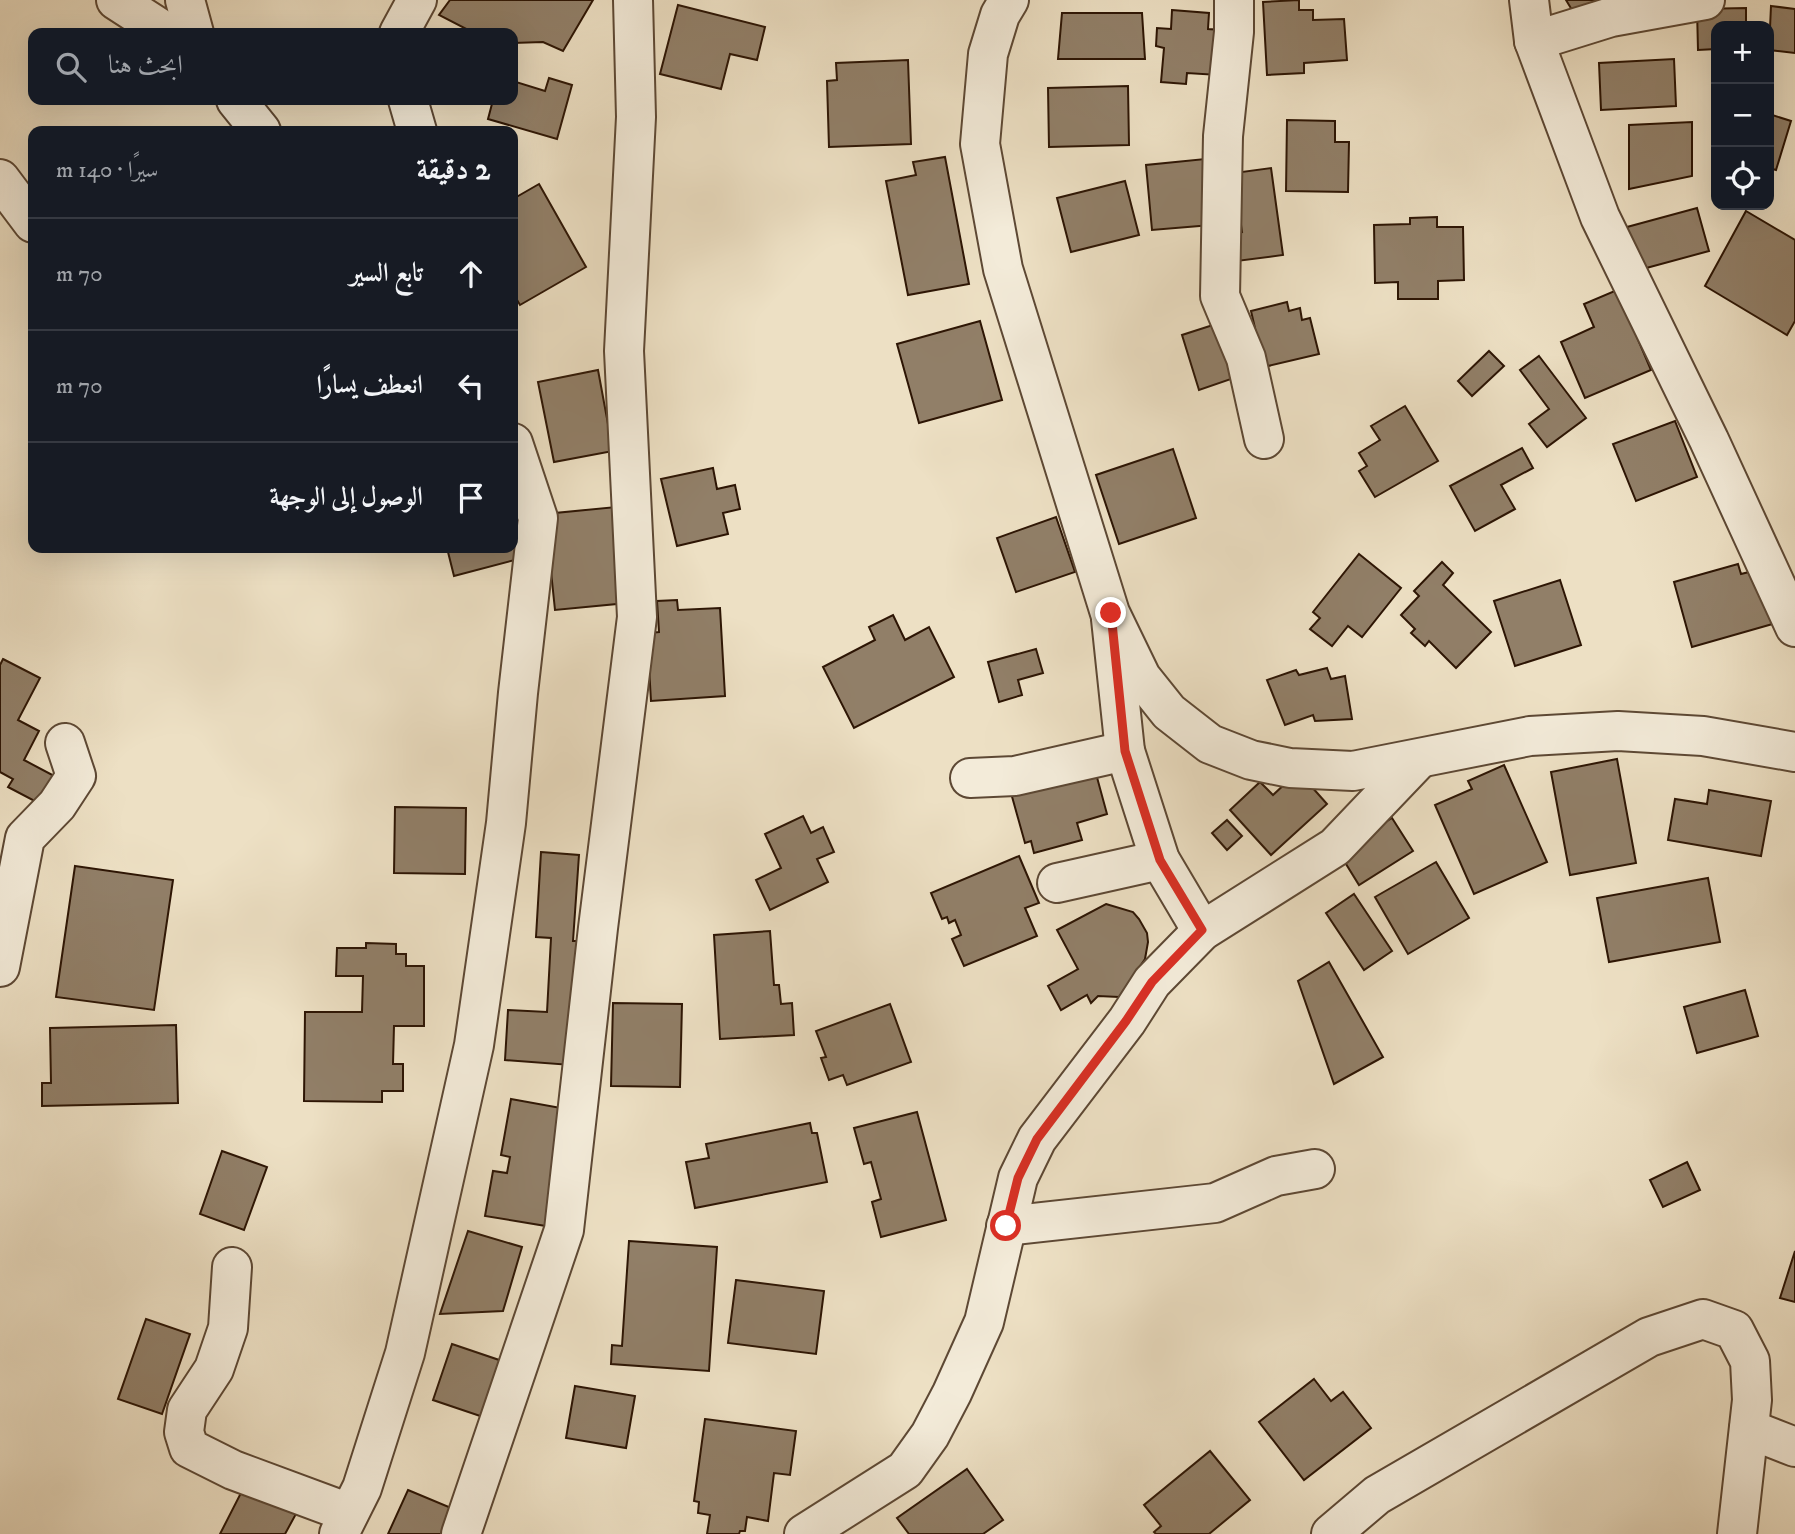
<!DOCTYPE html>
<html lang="ar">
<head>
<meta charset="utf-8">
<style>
  :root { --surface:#171b24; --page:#242831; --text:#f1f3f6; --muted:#9ea1a6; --line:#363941 }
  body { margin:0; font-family:"IM FELL DW Pica",Amiri,serif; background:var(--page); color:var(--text); direction:rtl }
  .controls { position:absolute; right:21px; top:21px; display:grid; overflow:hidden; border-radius:14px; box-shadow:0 7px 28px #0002 }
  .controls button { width:63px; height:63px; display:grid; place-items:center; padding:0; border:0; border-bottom:2px solid var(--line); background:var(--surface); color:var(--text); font:35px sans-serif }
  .stop { position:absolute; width:21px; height:21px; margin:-16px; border:5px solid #d93025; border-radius:50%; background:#fff }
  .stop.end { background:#d93025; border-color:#fff; box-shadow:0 2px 7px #0008 }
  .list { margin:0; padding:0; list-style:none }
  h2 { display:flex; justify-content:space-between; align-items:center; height:91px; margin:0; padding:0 28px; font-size:30px }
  h2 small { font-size:23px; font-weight:400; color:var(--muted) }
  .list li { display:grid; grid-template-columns:46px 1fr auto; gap:21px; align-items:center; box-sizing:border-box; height:112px; padding:0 28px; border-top:2px solid var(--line) }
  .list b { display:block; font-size:26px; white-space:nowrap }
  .list em { font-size:23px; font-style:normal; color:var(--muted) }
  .icon { flex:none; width:38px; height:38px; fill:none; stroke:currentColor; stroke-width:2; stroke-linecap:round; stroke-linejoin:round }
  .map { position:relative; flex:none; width:1795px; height:1534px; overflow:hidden; direction:ltr }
  .search { position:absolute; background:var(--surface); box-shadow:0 7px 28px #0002; left:28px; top:28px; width:490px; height:77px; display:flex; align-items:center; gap:18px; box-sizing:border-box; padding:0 24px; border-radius:14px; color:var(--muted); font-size:26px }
  .panel { position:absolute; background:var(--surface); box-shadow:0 7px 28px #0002; left:28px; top:126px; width:490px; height:427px; border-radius:14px; direction:rtl }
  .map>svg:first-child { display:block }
  .building { fill:#917f68; stroke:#2d1504; stroke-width:2 }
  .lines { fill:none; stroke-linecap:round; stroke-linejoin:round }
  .minor-casing { stroke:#5d4834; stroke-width:42 }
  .tertiary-casing { stroke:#5d4834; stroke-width:42 }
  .minor { stroke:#f3ebd9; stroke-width:38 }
  .tertiary { stroke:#f3ebd9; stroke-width:38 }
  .route { stroke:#d93025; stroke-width:9 }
</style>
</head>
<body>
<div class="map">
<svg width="1795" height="1534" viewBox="0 0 1795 1534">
  <rect width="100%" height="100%" fill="#ede0c4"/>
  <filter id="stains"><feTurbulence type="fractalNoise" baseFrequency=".00286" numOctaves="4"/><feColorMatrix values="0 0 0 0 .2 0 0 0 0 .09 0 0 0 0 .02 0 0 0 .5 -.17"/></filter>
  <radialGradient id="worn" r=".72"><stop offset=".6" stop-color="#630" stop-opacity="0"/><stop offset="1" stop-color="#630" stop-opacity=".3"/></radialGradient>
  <g class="building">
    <polygon points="450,0 593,0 563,51 543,42 513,43 513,33 474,33 439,15"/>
    <polygon points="1299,0 1299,10 1313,10 1313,20 1344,19 1347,60 1304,63 1304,73 1267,75 1263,2"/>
    <polygon points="1566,0 1602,0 1575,15"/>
    <polygon points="678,5 765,27 757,60 730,54 721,89 660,74"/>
    <polygon points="1771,6 1795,9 1795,53 1769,50"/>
    <polygon points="1746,8 1746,26 1716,26 1716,49 1698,50 1697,9"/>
    <polygon points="1172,10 1209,13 1208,29 1222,30 1218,75 1187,73 1186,84 1161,82 1164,48 1156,46 1157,28 1171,29"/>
    <polygon points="1062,13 1142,13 1145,59 1058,59"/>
    <polygon points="1674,59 1676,106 1601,110 1599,63"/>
    <polygon points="908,60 911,144 829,147 827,81 837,80 836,63"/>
    <polygon points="549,78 572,85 557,139 488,119 493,100 513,100 513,81 545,91"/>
    <polygon points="1128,86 1129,145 1049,147 1048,88"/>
    <polygon points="1769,114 1791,121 1776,170 1769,168"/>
    <polygon points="1287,120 1335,121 1335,142 1349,142 1348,192 1286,191"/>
    <polygon points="1692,122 1692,176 1629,189 1629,125"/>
    <polygon points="945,157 969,284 908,295 886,181 916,175 913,162"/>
    <polygon points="1205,159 1211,225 1152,230 1146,165"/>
    <polygon points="1271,168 1283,255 1237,261 1233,233 1242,232 1234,173"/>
    <polygon points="1125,181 1139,235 1071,252 1057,198"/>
    <polygon points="539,184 586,267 520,305 513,293 513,199"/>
    <polygon points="1697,208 1709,251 1639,270 1627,227"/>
    <polygon points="1746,211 1795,240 1795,321 1787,335 1705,286"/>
    <polygon points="1437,217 1437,227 1463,227 1464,280 1438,281 1438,299 1398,299 1398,282 1375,283 1374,225 1410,224 1410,218"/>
    <polygon points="1617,290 1651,370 1585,398 1561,342 1594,327 1584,304"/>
    <polygon points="1287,302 1289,311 1300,308 1302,320 1310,318 1319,354 1264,367 1251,311"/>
    <polygon points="980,321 1002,400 919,423 897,344"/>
    <polygon points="1216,324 1234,378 1199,390 1182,335"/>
    <polygon points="1489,351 1504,366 1472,396 1458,381"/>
    <polygon points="1539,356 1586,418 1547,447 1529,424 1549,409 1520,370"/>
    <polygon points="598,370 613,451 554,462 538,382"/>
    <polygon points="1405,406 1438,461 1375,497 1359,471 1367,466 1359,453 1380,440 1371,426"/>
    <polygon points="1675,421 1697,477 1636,501 1613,444"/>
    <polygon points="1522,448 1533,468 1501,485 1515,509 1475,531 1450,486"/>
    <polygon points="1173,449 1196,518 1119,544 1096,475"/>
    <polygon points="713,468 717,489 735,485 740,509 723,513 728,534 677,546 661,479"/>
    <polygon points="616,507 627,603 555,610 545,514"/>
    <polygon points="513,510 526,557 454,576 447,548 513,548"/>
    <polygon points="1056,517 1075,572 1016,592 997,538"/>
    <polygon points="1359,554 1401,588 1362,637 1348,626 1332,646 1310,629 1320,618 1313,612"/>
    <polygon points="1442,562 1453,573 1443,585 1491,632 1456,668 1429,641 1425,646 1411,633 1415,629 1401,615 1419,596 1414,591"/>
    <polygon points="1738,564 1741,574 1761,569 1776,623 1692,647 1674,582"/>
    <polygon points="1560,580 1581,645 1515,666 1494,601"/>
    <polygon points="677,600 678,610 720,608 725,696 651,701 647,633 659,632 657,601"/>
    <polygon points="893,615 905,640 929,627 954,677 854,728 823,667 875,640 869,627"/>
    <polygon points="1036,649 1043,673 1018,680 1022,695 999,702 988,662"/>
    <polygon points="3,659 40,678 18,720 39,731 24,760 58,778 44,806 8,787 13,779 0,772 0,665"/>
    <polygon points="1327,668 1331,679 1345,676 1352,719 1315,721 1313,715 1285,725 1267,680 1296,670 1299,675"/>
    <polygon points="1617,759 1636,863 1570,875 1551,772"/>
    <polygon points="1504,765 1547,862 1474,894 1435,805 1472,789 1468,781"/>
    <polygon points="1095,770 1107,814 1077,823 1082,840 1034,853 1031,841 1025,843 1011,793"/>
    <polygon points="1303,777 1327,804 1271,855 1230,810 1260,782 1273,795 1288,781"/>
    <polygon points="1709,790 1771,801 1761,856 1668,840 1675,799 1707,804"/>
    <polygon points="395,807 466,808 465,874 394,873"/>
    <polygon points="803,816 811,833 823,827 834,852 817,859 828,882 770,910 756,880 781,868 765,834"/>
    <polygon points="1392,818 1413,851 1359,885 1338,851"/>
    <polygon points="1227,820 1242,836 1227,850 1212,833"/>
    <polygon points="541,852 579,855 573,941 579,941 571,1065 505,1060 508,1010 547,1012 551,938 536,937"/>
    <polygon points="1019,856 1039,903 1025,908 1037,936 964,966 952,939 961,935 955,920 949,923 947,917 942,919 931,893"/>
    <polygon points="1436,862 1469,918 1408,954 1375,897"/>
    <polygon points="75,866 173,880 154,1010 56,997"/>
    <polygon points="1708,878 1720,942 1609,962 1597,898"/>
    <polygon points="1354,894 1392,951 1364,970 1326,913"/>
    <polygon points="1106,904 1133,912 1139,919 1147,933 1148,942 1145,959 1119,997 1098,996 1091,1003 1087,995 1061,1010 1048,986 1078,969 1057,930"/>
    <polygon points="770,931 774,985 779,985 781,1004 792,1003 794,1035 720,1039 714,935"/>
    <polygon points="366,943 396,944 396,954 406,954 406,966 424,966 424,1026 394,1026 393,1064 403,1064 403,1091 382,1091 382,1102 304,1101 305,1012 362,1012 363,976 336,976 337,948 366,948"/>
    <polygon points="1329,962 1383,1057 1334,1084 1298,981"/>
    <polygon points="1745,990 1758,1036 1697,1053 1684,1007"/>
    <polygon points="613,1003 682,1004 680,1087 611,1086"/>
    <polygon points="890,1004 911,1062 847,1085 843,1075 829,1080 821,1058 826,1057 816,1031"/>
    <polygon points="176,1025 178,1103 42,1106 42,1083 51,1083 50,1028"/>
    <polygon points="511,1099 572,1110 552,1227 485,1216 493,1171 507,1173 510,1157 501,1155"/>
    <polygon points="917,1112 946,1220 881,1237 872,1202 881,1199 871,1162 864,1164 854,1128"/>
    <polygon points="810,1123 812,1133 817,1133 827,1182 695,1208 686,1162 709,1158 706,1144"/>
    <polygon points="222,1151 267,1167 244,1230 200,1214"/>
    <polygon points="1687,1162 1700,1190 1663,1207 1650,1180"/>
    <polygon points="468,1231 522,1247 503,1311 440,1314"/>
    <polygon points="629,1241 717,1247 709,1371 611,1364 612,1345 622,1346"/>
    <polygon points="1795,1251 1795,1302 1780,1298"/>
    <polygon points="736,1280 824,1291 816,1354 728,1343"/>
    <polygon points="146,1319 190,1334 162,1414 118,1399"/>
    <polygon points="452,1344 505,1362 486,1418 433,1400"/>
    <polygon points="1314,1379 1331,1401 1343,1392 1371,1428 1304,1480 1259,1422"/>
    <polygon points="575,1386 635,1396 626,1448 566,1438"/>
    <polygon points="705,1419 796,1431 790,1475 774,1473 768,1521 747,1517 745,1531 740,1531 739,1534 707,1534 710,1515 698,1513 699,1502 694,1501"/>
    <polygon points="1210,1451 1250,1500 1209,1534 1156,1534 1154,1532 1161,1526 1144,1505"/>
    <polygon points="967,1469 1003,1520 983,1534 909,1534 897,1518"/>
    <polygon points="245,1485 297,1512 285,1534 220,1534"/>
    <polygon points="408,1490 456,1510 446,1534 388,1534"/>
  </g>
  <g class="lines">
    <defs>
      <g id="minor">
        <polyline points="116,0 167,33"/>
        <polyline points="185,0 194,33"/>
        <polyline points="1234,0 1234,32 1223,136 1220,296 1246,358 1264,439"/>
        <polyline points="1529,0 1534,41 1600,217 1709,440 1795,627"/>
        <polyline points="399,33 417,0"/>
        <polyline points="1534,41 1611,17 1705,0"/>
        <polyline points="236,100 261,131"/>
        <polyline points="408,100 417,131"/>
        <polyline points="0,179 33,223"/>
        <polyline points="1111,619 1125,751 1160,860 1202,931"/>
        <polyline points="970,778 1015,776 1125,751"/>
        <polyline points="1057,883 1160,860"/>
        <polyline points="0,967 25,838 57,805 76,776 65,743"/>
        <polyline points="1006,1226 1215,1203 1276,1176 1315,1169"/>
        <polyline points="232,1267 228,1328 214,1369 187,1410 184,1432 189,1448 233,1470 349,1513"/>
        <polyline points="1749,1429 1795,1447"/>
        <polyline points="339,1534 362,1488 405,1353 474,1045 506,823 518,693 538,518 513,443"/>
        <polyline points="461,1534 564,1230 598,928 637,617 624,351 636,117 633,0"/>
        <polyline points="804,1534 905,1470 930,1435 952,1393 984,1322 1018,1178 1037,1139 1127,1021 1152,982 1202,931 1335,847 1419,759"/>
        <polyline points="1331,1534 1377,1495 1649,1337 1703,1319 1734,1330 1750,1361 1752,1400 1737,1534"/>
      </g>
      <polyline id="tertiary" points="1009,0 1000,15 988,54 980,144 1003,269 1110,613 1141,677 1169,712 1210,744 1251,760 1290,768 1353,771 1530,736 1618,731 1703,736 1795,752"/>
    </defs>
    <use href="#minor" class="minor-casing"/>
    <use href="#tertiary" class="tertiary-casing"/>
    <use href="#minor" class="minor"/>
    <use href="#tertiary" class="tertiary"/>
  </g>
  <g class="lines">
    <polyline class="route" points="1006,1226 1018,1178 1037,1139 1126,1021 1152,982 1202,930 1160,860 1125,751 1111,613"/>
  </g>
  <rect width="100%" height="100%" filter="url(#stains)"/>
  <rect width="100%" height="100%" fill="url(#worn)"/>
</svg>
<div class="controls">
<button>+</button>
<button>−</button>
<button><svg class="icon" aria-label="locate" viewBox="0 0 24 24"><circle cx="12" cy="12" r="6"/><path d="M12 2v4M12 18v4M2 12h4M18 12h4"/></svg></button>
</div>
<div class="stop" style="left:1006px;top:1226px"></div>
<div class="stop end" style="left:1111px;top:613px"></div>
<div class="search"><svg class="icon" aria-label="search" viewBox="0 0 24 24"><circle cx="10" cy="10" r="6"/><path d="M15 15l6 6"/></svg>ابحث هنا</div>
<section class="panel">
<h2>2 دقيقة<small>سيرًا · 140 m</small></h2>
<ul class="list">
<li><svg class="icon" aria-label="ahead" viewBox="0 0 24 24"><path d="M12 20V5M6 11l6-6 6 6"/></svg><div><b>تابع السير</b></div><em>70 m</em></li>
<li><svg class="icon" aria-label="left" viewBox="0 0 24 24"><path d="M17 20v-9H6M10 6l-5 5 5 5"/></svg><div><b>انعطف يسارًا</b></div><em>70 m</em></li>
<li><svg class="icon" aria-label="arrive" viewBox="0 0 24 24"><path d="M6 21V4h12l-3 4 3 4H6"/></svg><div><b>الوصول إلى الوجهة</b></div></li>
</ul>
</section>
</div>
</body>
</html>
